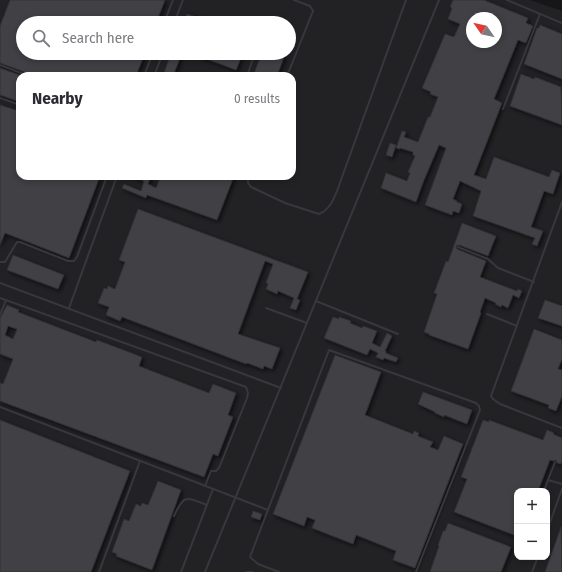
<!DOCTYPE html>
<html lang="en">
<head>
<meta charset="utf-8">
<style>
  :root { --surface:#fff; --page:#f2f2f3; --text:#2b2b33; --muted:#7c7c81; --line:#e1e1e2 }
  body { margin:0; font-family:"Fira Sans Condensed",sans-serif; background:var(--page); color:var(--text) }
  .controls { position:absolute; right:12px; bottom:12px; display:grid; overflow:hidden; border-radius:8px; box-shadow:0 2px 6px #0003 }
  .controls button { width:36px; height:36px; display:grid; place-items:center; padding:0; border:0; border-bottom:1px solid var(--line); background:var(--surface); color:var(--text); font:20px sans-serif }
  .compass { position:absolute; left:466px; top:12px; width:36px; height:36px; border-radius:50%; background:var(--surface); box-shadow:0 2px 6px #0003; rotate:304deg }
  .list { margin:0; padding:0; list-style:none }
  h2 { display:flex; justify-content:space-between; align-items:center; height:52px; margin:0; padding:0 16px; font-size:17px }
  h2 small { font-size:13px; font-weight:400; color:var(--muted) }
  .icon { flex:none; width:22px; height:22px; fill:none; stroke:currentColor; stroke-width:2; stroke-linecap:round; stroke-linejoin:round }
  .map { position:relative; flex:none; width:562px; height:572px; overflow:hidden }
  .search { position:absolute; background:var(--surface); box-shadow:0 2px 6px #0003; left:16px; top:16px; width:280px; height:44px; display:flex; align-items:center; gap:10px; box-sizing:border-box; padding:0 14px; border-radius:22px; color:var(--muted); font-size:15px }
  .panel { position:absolute; background:var(--surface); box-shadow:0 2px 6px #0003; left:16px; top:72px; width:280px; height:108px; border-radius:12px }
  .map>svg:first-child { display:block }
  .built { fill:#222225; fill-rule:evenodd }
  .building { fill:#404145; stroke:#303034; fill-rule:evenodd; filter:url(#shadow) }
  .lines { fill:none; stroke-linecap:round; stroke-linejoin:round }
  .lane { stroke:#37383d; stroke-width:2 }
</style>
</head>
<body>
<div class="map">
<svg width="562" height="572" viewBox="0 0 562 572">
  <defs>
    <filter id="shadow"><feDropShadow dx="2" dy="2" stdDeviation="2" flood-color="#0009"/></filter>
  </defs>
  <rect width="100%" height="100%" fill="#161618"/>
  <path class="built" d="M0,0H530L562,11V572H0ZM472,18H496V42H472ZM23,23H289V53H23ZM20,76H292V176H20ZM517,491H547V557H517Z"/>
  <g class="building">
    <polygon points="10,0 165,0 156,23 23,23 23,53 145,53 136,76 31,76 30,74 0,63 0,26"/>
    <path d="M453,0H484L528,18L526,23L533,26L526,43L518,40L494,99L502,103L474,175L486,179L494,157L549,177L552,170L560,173L553,194L544,191L531,227L543,231L537,246L532,244L535,238L473,216L481,191L460,181L453,199L457,201V202L462,204L459,213L453,211L452,215L425,205L446,148L439,145L424,180L416,202L381,188L386,173L407,181L410,173L408,172L415,156L413,155V152L400,148V149L396,148L402,131L406,132L404,137L418,142L428,117H430L438,97L430,94L431,92L422,88L445,34L454,37L460,24L448,19L452,8L450,7ZM472,18H496V42H472Z"/>
    <polygon points="187,14 199,18 200,16 216,23 183,23"/>
    <polygon points="540,25 562,34 562,79 524,64 537,28 539,28"/>
    <polygon points="171,53 182,53 173,76 163,76"/>
    <polygon points="191,53 243,53 236,70"/>
    <polygon points="262,53 283,53 282,56 284,57 277,76 253,76"/>
    <polygon points="0,68 22,76 20,76 20,102 0,95"/>
    <polygon points="521,74 534,79 535,77 561,87 562,125 510,106"/>
    <polygon points="0,105 19,111 18,114 20,115 20,176 100,176 69,258 5,233 0,245"/>
    <polygon points="390,143 396,145 392,157 386,155"/>
    <polygon points="132,176 151,176 148,184 156,188 161,176 234,176 217,220 147,195 146,198 122,188 124,184 141,191 144,181"/>
    <polygon points="138,209 308,272 297,299 300,300 296,310 290,308 294,298 278,291 277,294 266,289 268,284 266,283 273,264 265,261 238,334 280,348 272,369 264,366 263,369 247,363 246,364 122,317 120,321 106,315 109,307 98,303 104,288 107,289 108,286 115,289 125,262 119,260"/>
    <polygon points="462,223 496,236 488,256 459,245 456,246 457,249 486,261 480,277 517,291 518,289 522,291 519,298 513,295 508,308 502,305 501,307 495,304 496,303 485,298 480,312 481,313 468,349 429,335 429,334 424,332 437,294 434,293 446,261 448,262"/>
    <polygon points="13,255 64,275 58,289 7,270"/>
    <polygon points="545,300 562,306 562,326 538,318"/>
    <path d="M7,305L19,310L18,312L96,342L97,340L142,357L139,366L209,393L213,384L236,393L228,415L233,417L218,456L213,454L204,477L0,401V383L3,384L13,359L0,354V318ZM8,326L17,329L13,339L5,335Z"/>
    <polygon points="333,317 339,319 339,317 351,321 350,323 362,328 363,326 377,331 372,343 380,347 387,333 392,336 385,351 386,351 386,353 398,358 396,362 384,358 383,360 376,357 378,353 370,349 367,355 324,338"/>
    <polygon points="534,329 562,340 562,359 558,369 562,370 562,396 556,411 548,408 549,405 511,391"/>
    <polygon points="335,355 381,372 365,415 413,434 414,431 419,433 418,436 433,442 430,447 438,450 444,436 463,444 415,568 393,560 396,551 356,535 353,544 312,528 315,520 307,517 304,526 273,514"/>
    <polygon points="423,392 472,410 467,424 444,415 444,417 435,413 435,412 418,404"/>
    <polygon points="0,420 130,471 91,572 0,572"/>
    <polygon points="483,420 489,422 489,420 543,440 547,430 554,433 553,434 562,438 562,460 561,464 557,463 556,460 553,461 550,460 538,491 517,491 517,528 514,535 454,512 467,479 461,477"/>
    <polygon points="158,481 181,490 152,570 116,556 117,554 112,552 124,519 129,521 136,504 141,506 142,503 148,505"/>
    <polygon points="253,511 262,514 260,520 251,517"/>
    <polygon points="448,523 511,547 501,572 430,572 439,546 438,545 443,531 445,531"/>
    <polygon points="561,527 562,572 545,572"/>
  </g>
  <g class="lines">
    <g class="lane">
      <polyline points="507,0 562,23"/>
      <polyline points="164,23 173,0"/>
      <polyline points="174,23 183,0"/>
      <polyline points="0,65 29,76"/>
      <polyline points="144,76 153,53"/>
      <polyline points="154,76 163,53"/>
      <polyline points="247,76 255,53"/>
      <polyline points="287,76 313,11 310,6 294,0"/>
      <polyline points="0,98 20,105"/>
      <polyline points="503,109 540,14"/>
      <path d="M248,176V183L251,187L285,203L319,214C329,210 333,201 337,191L406,0"/>
      <polyline points="562,202 491,396 493,399 500,404 562,428"/>
      <polyline points="458,247 488,259 498,268 534,282"/>
      <polyline points="0,262 5,262 17,242 20,242 68,261 74,261 77,257 107,176"/>
      <polyline points="0,283 281,388"/>
      <polyline points="0,298 246,387 248,393 247,398 219,468 216,471 211,471 205,486"/>
      <polyline points="316,301 398,334"/>
      <polyline points="69,308 117,176"/>
      <polyline points="266,308 307,323"/>
      <polyline points="487,314 517,326"/>
      <polyline points="0,315 6,300"/>
      <polyline points="0,407 268,510"/>
      <polyline points="548,480 555,462"/>
      <polyline points="544,491 548,480 562,484"/>
      <path d="M174,516C184,494 186,497 207,505"/>
      <polyline points="547,531 562,489"/>
      <polyline points="99,572 140,461"/>
      <polyline points="181,572 213,489"/>
      <polyline points="205,572 439,0"/>
      <polyline points="247,572 252,572"/>
      <polyline points="279,572 258,564 250,557 329,350 476,403 479,406 480,410 416,572"/>
      <polyline points="532,572 538,557"/>
    </g>
  </g>
</svg>
<div class="controls">
<button>+</button>
<button>−</button>
</div>
<svg class="compass" viewBox="-18 -18 36 36"><path d="M0-13l5 13h-10z" fill="#e53935"/><path d="M0 13l5-13h-10z" fill="#7c7c81"/></svg>
<div class="search"><svg class="icon" aria-label="search" viewBox="0 0 24 24"><circle cx="10" cy="10" r="6"/><path d="M15 15l6 6"/></svg>Search here</div>
<section class="panel">
<h2>Nearby<small>0 results</small></h2>
<ul class="list">
</ul>
</section>
</div>
</body>
</html>
